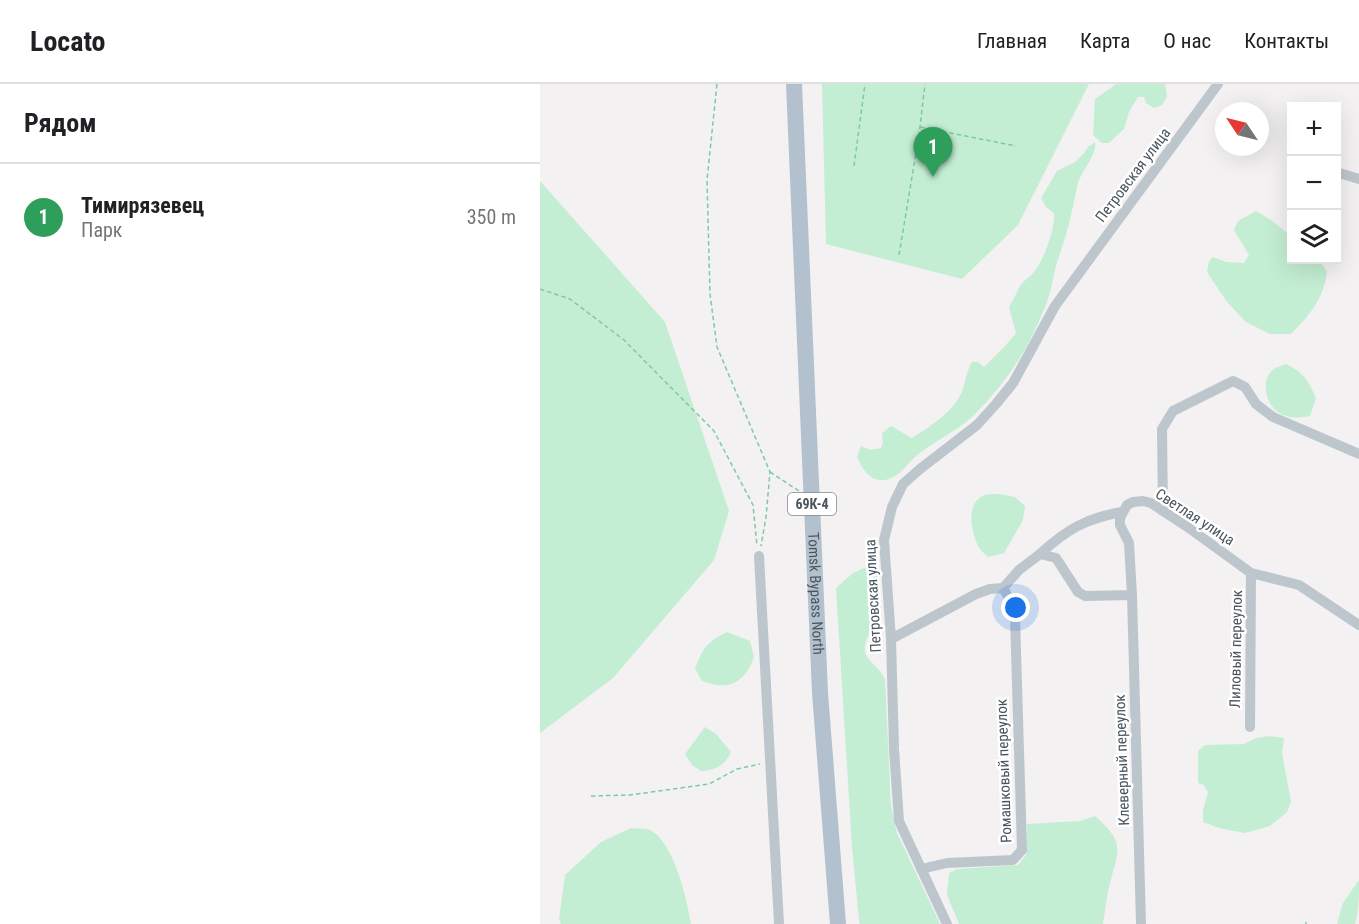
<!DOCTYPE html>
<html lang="ru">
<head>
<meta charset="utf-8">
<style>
  :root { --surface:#fff; --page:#f2f2f2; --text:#202124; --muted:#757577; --line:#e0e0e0; --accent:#0b8043 }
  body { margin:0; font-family:"Roboto Condensed",sans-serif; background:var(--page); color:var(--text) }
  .controls { position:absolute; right:18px; top:18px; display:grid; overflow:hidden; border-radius:0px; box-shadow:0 6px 24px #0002 }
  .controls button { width:54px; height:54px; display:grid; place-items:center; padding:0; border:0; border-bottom:2px solid var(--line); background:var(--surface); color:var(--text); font:30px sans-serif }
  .compass { position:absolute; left:675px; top:18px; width:54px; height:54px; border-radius:50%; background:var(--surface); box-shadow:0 6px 24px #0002; rotate:305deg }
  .you { position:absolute; left:476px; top:524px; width:21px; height:21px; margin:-15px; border:4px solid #fff; border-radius:50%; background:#1a73e8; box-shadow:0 0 0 9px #1a73e833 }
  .badge { display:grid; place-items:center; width:39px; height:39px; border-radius:50%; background:var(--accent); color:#fff; font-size:20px; font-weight:700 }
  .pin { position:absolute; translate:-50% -50px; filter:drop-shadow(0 2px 3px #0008) }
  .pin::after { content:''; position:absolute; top:32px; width:21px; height:18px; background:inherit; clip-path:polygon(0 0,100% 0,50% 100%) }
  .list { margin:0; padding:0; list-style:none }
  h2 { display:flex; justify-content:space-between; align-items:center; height:78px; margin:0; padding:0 24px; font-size:26px }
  h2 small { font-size:20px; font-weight:400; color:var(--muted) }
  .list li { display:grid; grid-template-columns:39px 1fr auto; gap:18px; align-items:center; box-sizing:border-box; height:108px; padding:0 24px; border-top:2px solid var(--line) }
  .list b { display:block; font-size:22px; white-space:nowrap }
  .list p { margin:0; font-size:20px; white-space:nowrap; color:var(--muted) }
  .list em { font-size:20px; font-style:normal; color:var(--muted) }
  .icon { flex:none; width:33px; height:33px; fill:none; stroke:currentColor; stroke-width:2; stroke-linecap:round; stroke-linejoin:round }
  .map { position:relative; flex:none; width:819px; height:840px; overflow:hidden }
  header { display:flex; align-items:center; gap:36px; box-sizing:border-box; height:84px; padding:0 30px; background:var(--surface); border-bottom:2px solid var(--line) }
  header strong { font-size:28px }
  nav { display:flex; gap:33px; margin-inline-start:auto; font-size:21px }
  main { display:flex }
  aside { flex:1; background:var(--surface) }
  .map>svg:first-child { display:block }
  .green { fill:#c3eed3 }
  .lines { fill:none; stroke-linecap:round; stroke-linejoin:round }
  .path { stroke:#7dcaa3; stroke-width:1.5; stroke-dasharray:4.5 3; stroke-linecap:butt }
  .street { stroke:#bec6cd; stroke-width:10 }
  .primary { stroke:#b3c1ce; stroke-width:16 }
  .labels { text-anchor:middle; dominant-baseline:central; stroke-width:5; stroke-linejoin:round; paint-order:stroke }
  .shield { fill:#fff; stroke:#80888e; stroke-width:1.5 }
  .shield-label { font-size:14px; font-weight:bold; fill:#4a555e }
  .street-label { font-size:15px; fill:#4a555e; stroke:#fff }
</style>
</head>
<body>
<header>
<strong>Locato</strong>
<nav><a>Главная</a><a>Карта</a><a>О нас</a><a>Контакты</a></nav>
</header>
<main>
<aside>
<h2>Рядом<small></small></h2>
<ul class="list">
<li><span class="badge" style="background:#2e9e5b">1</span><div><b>Тимирязевец</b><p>Парк</p></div><em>350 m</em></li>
</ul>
</aside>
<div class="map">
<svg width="819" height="840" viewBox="0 0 819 840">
  <rect width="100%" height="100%" fill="#f3f1f1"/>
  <g class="green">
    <polygon points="282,0 549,0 478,141 422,195 286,160"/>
    <polygon points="576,0 625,0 627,13 622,21 614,24 606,19 604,13 598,13 589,28 584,45 569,59 562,59 553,51 555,15"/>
    <path d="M555,58C557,73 540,87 537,103C532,129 526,154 517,178C513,191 512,205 507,218C491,261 466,300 433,332C417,348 391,358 374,374C368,379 364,386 358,390C337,405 325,391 317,373L321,362L330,366L341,364L343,359L342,349L351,342L372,354C391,342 415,327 423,305C426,295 427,286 432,278H438L444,283L465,262L476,249L469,223C474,216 476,209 480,202C484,196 490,193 494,188C504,176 515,145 514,129L506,123L501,114L517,87L535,78L544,69L548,63Z"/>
    <polygon points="0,97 125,238 189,427 174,476 73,594 0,649"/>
    <path d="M716,127L731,136L751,152L752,176H778L787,187C784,214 770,231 751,250H730L706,238L687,218L667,188L669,177L673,173L686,178L704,179L709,171L694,146L698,137Z"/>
    <path d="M746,280C764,289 768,296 776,314L770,332C760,334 747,335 738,328C726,320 720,296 733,286C736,283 742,282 746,280Z"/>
    <path d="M459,410L475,413L485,422L483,436L464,469L448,473C445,470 440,466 438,462C431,447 425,418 445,411C449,410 455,410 459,410Z"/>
    <path d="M333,480L337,484L342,536C334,540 333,542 329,550C316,576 336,576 345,595L351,722L357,749L400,840H320L319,837L312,763L296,504L313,489Z"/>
    <path d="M187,548L210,557L214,573C212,578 209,586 205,590C193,605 176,603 161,596L155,584C164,563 166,559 187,548Z"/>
    <path d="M165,643L176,650L191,668C184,682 176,686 161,687L152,681L145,670Z"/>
    <polygon points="729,652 744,654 742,669 751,718 747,728 730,742 705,749 679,744 663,738 663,726 668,708 664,701 658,699 658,667 665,661 704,660 716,654"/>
    <path d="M555,732C587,760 578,767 569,803C566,815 565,828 563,840H419L407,811L409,789L417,785L478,781L486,771L487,740L540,737Z"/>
    <path d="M91,744C97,745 106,744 110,746C134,758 147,816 151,840H21L19,835L25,791L61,758Z"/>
    <path d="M819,796C819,810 819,827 815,840H797L803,819Z"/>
  </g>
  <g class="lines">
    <g class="path">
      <polyline points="177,0 167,96 170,210 177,263 230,388 226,433 221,462"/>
      <polyline points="380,43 476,62"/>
      <polyline points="314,82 325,0"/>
      <polyline points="359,171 379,51 385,0"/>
      <polyline points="0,205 30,215 84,256 174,347 213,421 217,462"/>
      <polyline points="230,388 259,407"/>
      <polyline points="51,712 90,711 169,700 197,685 220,680"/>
      <polyline points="766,840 766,838"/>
    </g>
    <g class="street">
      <polyline points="796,88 819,95"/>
      <polyline points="623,427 622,345 633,327 693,297 705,303 716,320 733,333 819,370"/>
      <path d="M500,470C527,445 547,434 582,428"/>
      <polyline points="219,472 239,840"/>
      <polyline points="592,511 601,840"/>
      <polyline points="351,555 436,510 450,505 463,504 479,486 500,470 516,474 538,508 545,512 592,511 589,459 580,441 580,434 587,421 593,418 603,417 611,419 649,444 711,489 759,501 819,541"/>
      <polyline points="710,643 711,489"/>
      <polyline points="381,785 407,779 473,776 482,766 475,534 474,523 463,504"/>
      <polyline points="407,840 359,737 354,665 351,555 344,456 352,423 363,400 380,385 437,341 456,320 473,299 515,222 678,0"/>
    </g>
    <path class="primary" id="s1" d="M254,0L280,609L298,840"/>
  </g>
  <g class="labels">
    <rect class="shield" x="248" y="409" width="48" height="22" rx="4.5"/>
    <g class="shield-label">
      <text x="272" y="420">69К-4</text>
    </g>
    <g class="street-label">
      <text transform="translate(593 91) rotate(-53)">Петровская улица</text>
      <text transform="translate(655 433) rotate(33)">Светлая улица</text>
      <text stroke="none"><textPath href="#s1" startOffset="510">Tomsk Bypass North</textPath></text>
      <text transform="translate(333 512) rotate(-93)">Петровская улица</text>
      <text transform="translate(696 565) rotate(-89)">Лиловый переулок</text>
      <text transform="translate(582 676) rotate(-92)">Клеверный переулок</text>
      <text transform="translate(464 687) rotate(-92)">Ромашковый переулок</text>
    </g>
  </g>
</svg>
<div class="controls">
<button>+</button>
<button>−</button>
<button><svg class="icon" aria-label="layers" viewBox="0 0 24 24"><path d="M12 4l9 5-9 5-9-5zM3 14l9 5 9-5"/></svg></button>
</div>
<svg class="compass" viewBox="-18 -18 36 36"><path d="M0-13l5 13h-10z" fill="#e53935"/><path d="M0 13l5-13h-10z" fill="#757577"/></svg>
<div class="you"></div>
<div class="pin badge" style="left:393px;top:93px;background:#2e9e5b">1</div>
</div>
</main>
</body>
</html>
